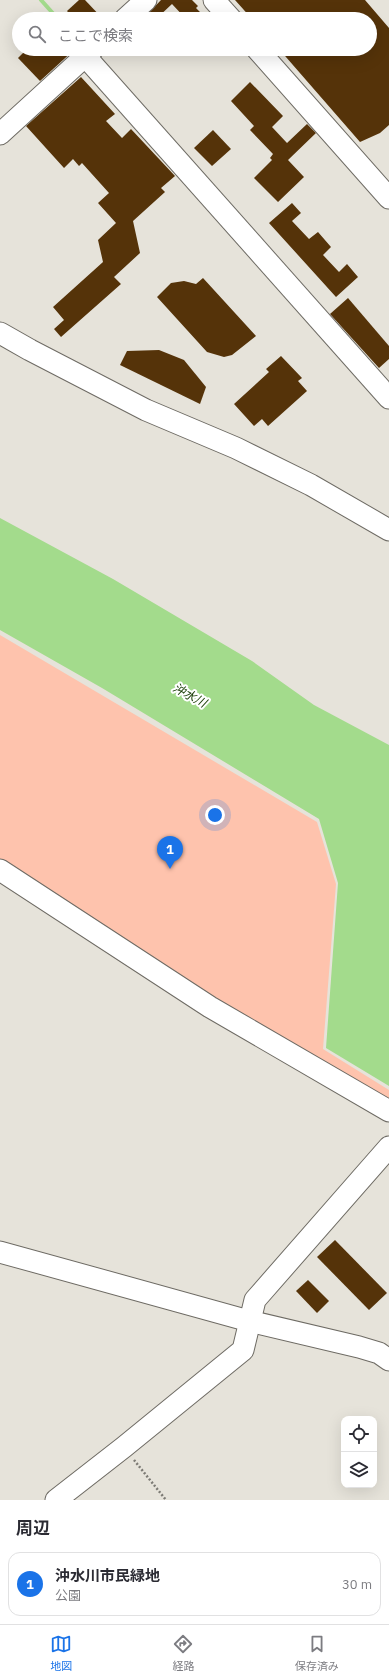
<!DOCTYPE html>
<html lang="ja">
<head>
<meta charset="utf-8">
<style>
  :root { --surface:#fff; --page:#f2f2f3; --text:#2b2b33; --muted:#7c7c81; --line:#e1e1e2; --accent:#1a73e8 }
  body { margin:0; font-family:"IBM Plex Sans","Noto Sans JP",sans-serif; background:var(--page); color:var(--text) }
  .controls { position:absolute; right:12px; bottom:12px; display:grid; overflow:hidden; border-radius:8px; box-shadow:0 4px 16px #0002 }
  .controls button { width:36px; height:36px; display:grid; place-items:center; padding:0; border:0; border-bottom:1px solid var(--line); background:var(--surface); color:var(--text); font:20px sans-serif }
  .you { position:absolute; left:215px; top:815px; width:14px; height:14px; margin:-10px; border:3px solid #fff; border-radius:50%; background:#1a73e8; box-shadow:0 0 0 6px #1a73e833 }
  .badge { display:grid; place-items:center; width:26px; height:26px; border-radius:50%; background:var(--accent); color:#fff; font-size:13px; font-weight:700 }
  .pin { position:absolute; translate:-50% -33px; filter:drop-shadow(0 1px 2px #0008) }
  .pin::after { content:''; position:absolute; top:21px; width:14px; height:12px; background:inherit; clip-path:polygon(0 0,100% 0,50% 100%) }
  .list { margin:0; padding:0; list-style:none }
  h2 { display:flex; justify-content:space-between; align-items:center; height:52px; margin:0; padding:0 16px; font-size:17px }
  h2 small { font-size:13px; font-weight:400; color:var(--muted) }
  .list li { display:grid; grid-template-columns:26px 1fr auto; gap:12px; align-items:center; box-sizing:border-box; height:64px; margin:0 8px 8px; padding:0 8px; border:1px solid var(--line); border-radius:12px }
  .list b { display:block; font-size:15px; white-space:nowrap }
  .list p { margin:0; font-size:13px; white-space:nowrap; color:var(--muted) }
  .list em { font-size:13px; font-style:normal; color:var(--muted) }
  .icon { flex:none; width:22px; height:22px; fill:none; stroke:currentColor; stroke-width:2; stroke-linecap:round; stroke-linejoin:round }
  .map { position:relative; flex:none; width:389px; height:1500px; overflow:hidden }
  .search { position:absolute; background:var(--surface); box-shadow:0 4px 16px #0002; left:12px; right:12px; top:12px; height:44px; display:flex; align-items:center; gap:10px; box-sizing:border-box; padding:0 14px; border-radius:22px; color:var(--muted); font-size:15px }
  .sheet { height:124px; background:var(--surface) }
  nav { display:flex; justify-content:space-around; align-items:center; box-sizing:border-box; height:56px; border-top:1px solid var(--line); background:var(--surface); font-size:11px; color:var(--muted) }
  nav a { display:grid; justify-items:center; gap:2px }
  nav .on { color:var(--accent) }
  .map>svg:first-child { display:block }
  .green { fill:#fec3ad }
  .water { fill:#a3db8c }
  .lines { fill:none; stroke-linecap:round; stroke-linejoin:round }
  .stream { stroke:#a3db8c; stroke-width:4 }
  .building { fill:#553309 }
  .minor-casing { stroke:#6e6b64; stroke-width:23 }
  .path { stroke:#7d7b75; stroke-width:2.5; stroke-dasharray:2 2; stroke-linecap:butt }
  .minor { stroke:#fff; stroke-width:21 }
  .labels { text-anchor:middle; dominant-baseline:central; stroke-width:4; stroke-linejoin:round; paint-order:stroke }
  .water-label { font-size:12px; font-style:italic; fill:#1d4009; stroke:#fff }
</style>
</head>
<body>
<div class="map">
<svg width="389" height="1500" viewBox="0 0 389 1500">
  <rect width="100%" height="100%" fill="#e6e3da"/>
  <polygon class="green" points="0,635 317,822 336,884 323,1049 389,1090 389,1105 313,1061 0,862"/>
  <polygon class="water" points="0,518 113,579 252,661 314,705 389,745 389,1086 326,1048 338,883 319,819 102,688 0,630"/>
  <g class="lines">
    <polyline class="stream" points="41,0 58,19"/>
  </g>
  <g class="building">
    <polygon points="79,0 85,0 103,19 74,19 67,11"/>
    <polygon points="161,0 192,0 198,6 196,8 207,19 186,19 172,4 156,19 143,19"/>
    <polygon points="235,0 365,0 389,28 389,125 380,133 360,142 279,49 370,49 370,19 252,19"/>
    <polygon points="27,49 75,49 40,81 18,58"/>
    <polygon points="81,77 115,114 106,121 122,138 131,129 175,176 161,188 165,192 133,221 140,253 114,277 121,284 61,337 54,329 64,320 53,307 103,262 98,240 116,223 98,203 109,193 82,163 79,166 73,159 64,168 26,126"/>
    <polygon points="250,82 283,116 272,127 287,143 307,124 316,133 288,160 304,177 278,202 254,178 272,160 270,158 273,154 250,130 254,126 231,101"/>
    <polygon points="213,130 231,149 212,166 194,148"/>
    <polygon points="292,203 301,213 292,221 309,239 318,232 331,247 323,255 339,272 347,264 358,277 336,297 269,223"/>
    <polygon points="203,278 256,336 232,355 224,357 207,352 157,297 171,283 184,281 196,284"/>
    <polygon points="348,298 389,346 389,359 379,368 330,314"/>
    <polygon points="159,350 184,360 206,387 200,404 120,365 127,351"/>
    <polygon points="281,356 302,378 298,381 307,391 268,426 262,419 254,426 234,404 269,372 266,369"/>
    <polygon points="335,1240 387,1293 369,1310 317,1257"/>
    <polygon points="308,1280 329,1301 317,1313 296,1291"/>
  </g>
  <g class="lines">
    <defs>
      <g id="minor">
        <polyline points="214,0 231,19"/>
        <polyline points="125,19 146,0"/>
        <polyline points="257,49 389,198"/>
        <polyline points="85,56 389,398"/>
        <polyline points="0,134 93,49"/>
        <polyline points="0,333 30,350 146,410 236,448 311,485 389,530"/>
        <polyline points="0,870 210,1007 389,1111"/>
        <polyline points="0,1252 249,1321 359,1347 379,1353 389,1360"/>
        <polyline points="56,1500 124,1447 243,1350 255,1300 389,1147"/>
      </g>
    </defs>
    <use href="#minor" class="minor-casing"/>
    <polyline class="path" points="134,1460 166,1500"/>
    <use href="#minor" class="minor"/>
  </g>
  <g class="labels">
    <g class="water-label">
      <text transform="translate(190 695) rotate(29)">沖水川</text>
    </g>
  </g>
</svg>
<div class="controls">
<button><svg class="icon" aria-label="locate" viewBox="0 0 24 24"><circle cx="12" cy="12" r="6"/><path d="M12 2v4M12 18v4M2 12h4M18 12h4"/></svg></button>
<button><svg class="icon" aria-label="layers" viewBox="0 0 24 24"><path d="M12 4l9 5-9 5-9-5zM3 14l9 5 9-5"/></svg></button>
</div>
<div class="you"></div>
<div class="pin badge" style="left:170px;top:869px">1</div>
<div class="search"><svg class="icon" aria-label="search" viewBox="0 0 24 24"><circle cx="10" cy="10" r="6"/><path d="M15 15l6 6"/></svg>ここで検索</div>
</div>
<section class="sheet">
<h2>周辺<small></small></h2>
<ul class="list">
<li><span class="badge">1</span><div><b>沖水川市民緑地</b><p>公園</p></div><em>30 m</em></li>
</ul>
</section>
<nav>
<a class="on"><svg class="icon" aria-label="map" viewBox="0 0 24 24"><path d="M3 6l6-2 6 2 6-2v14l-6 2-6-2-6 2zM9 4v14M15 6v14"/></svg>地図</a>
<a><svg class="icon" aria-label="directions" viewBox="0 0 24 24"><path d="M12 3l9 9-9 9-9-9zM9 14v-3h6M13 9l2 2-2 2"/></svg>経路</a>
<a><svg class="icon" aria-label="saved" viewBox="0 0 24 24"><path d="M7 4h10v16l-5-4-5 4z"/></svg>保存済み</a>
</nav>
</body>
</html>
